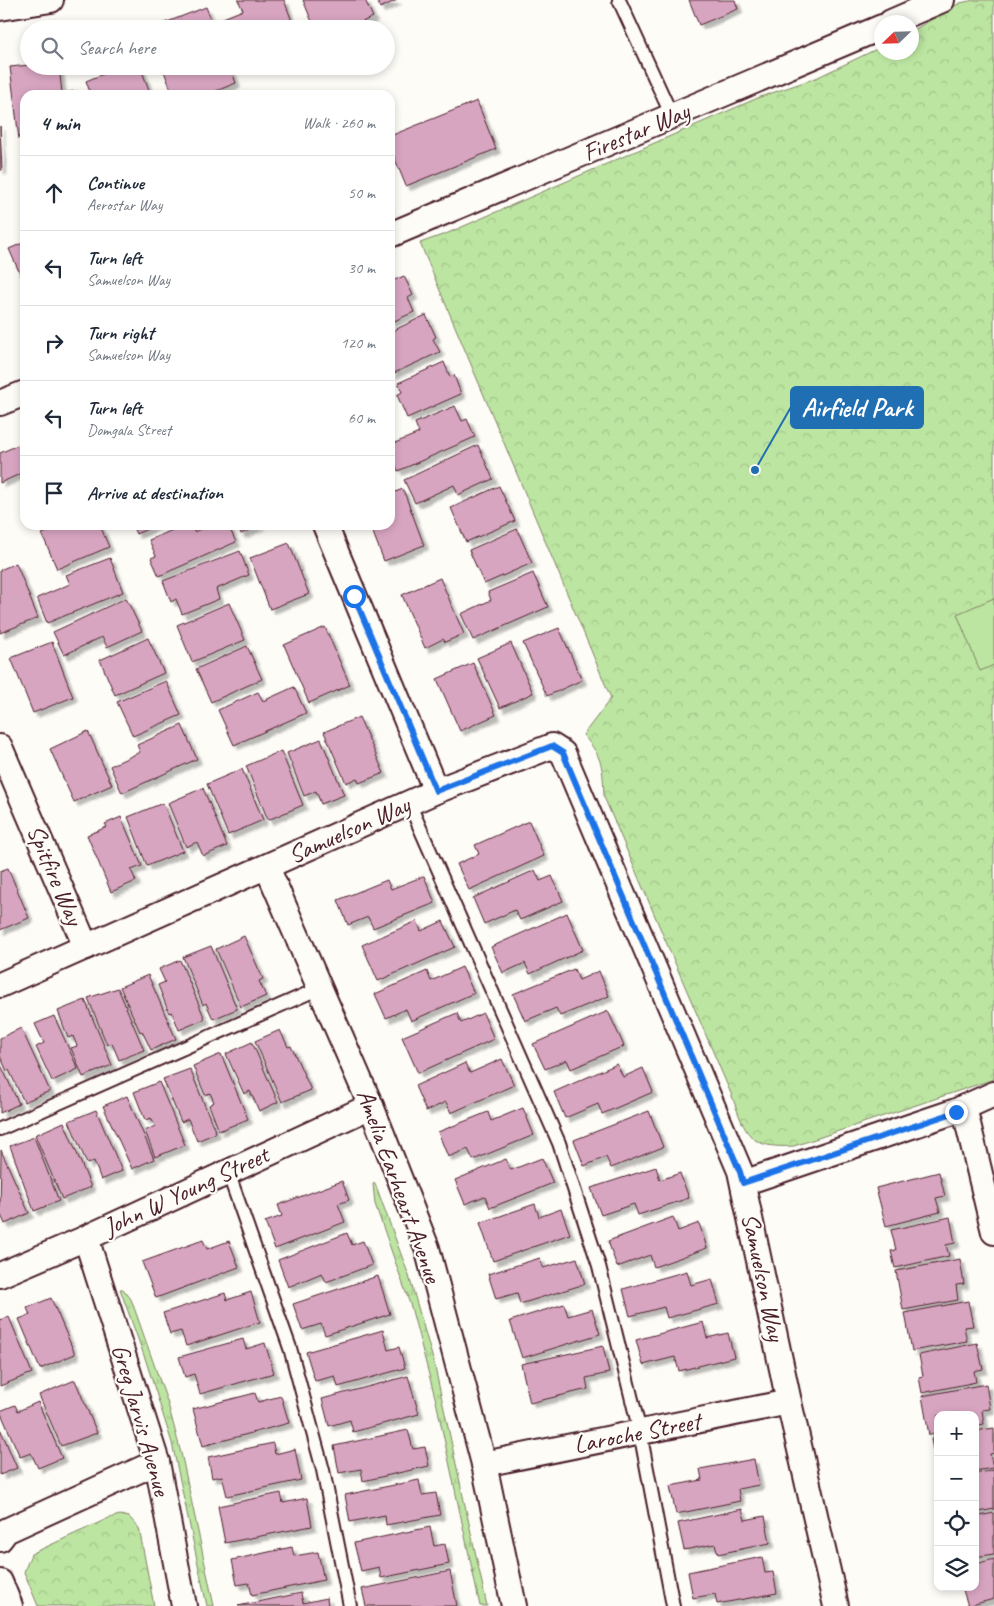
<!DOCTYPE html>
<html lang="en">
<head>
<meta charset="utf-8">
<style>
  :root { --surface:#fff; --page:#f2f2f3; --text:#1f2937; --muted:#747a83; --line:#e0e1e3 }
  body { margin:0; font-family:Caveat,sans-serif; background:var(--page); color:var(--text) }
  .controls { position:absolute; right:15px; bottom:15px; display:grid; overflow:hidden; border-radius:10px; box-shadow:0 2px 8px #0003 }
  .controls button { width:45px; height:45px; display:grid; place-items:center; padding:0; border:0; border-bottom:1px solid var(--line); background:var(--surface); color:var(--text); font:25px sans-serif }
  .compass { position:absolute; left:874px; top:15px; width:45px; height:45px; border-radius:50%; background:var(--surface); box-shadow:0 2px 8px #0003; rotate:247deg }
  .stop { position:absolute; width:15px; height:15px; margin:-11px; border:4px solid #1a73e8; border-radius:50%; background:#fff }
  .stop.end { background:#1a73e8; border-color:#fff; box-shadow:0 1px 5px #0008 }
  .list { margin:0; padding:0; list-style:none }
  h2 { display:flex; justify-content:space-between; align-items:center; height:65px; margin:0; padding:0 20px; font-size:21px }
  h2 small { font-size:16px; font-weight:400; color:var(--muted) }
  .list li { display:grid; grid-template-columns:32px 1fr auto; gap:15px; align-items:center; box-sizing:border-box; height:75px; padding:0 20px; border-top:1px solid var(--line) }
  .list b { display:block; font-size:19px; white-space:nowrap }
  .list p { margin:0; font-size:16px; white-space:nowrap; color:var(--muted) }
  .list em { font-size:16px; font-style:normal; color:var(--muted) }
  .icon { flex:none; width:28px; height:28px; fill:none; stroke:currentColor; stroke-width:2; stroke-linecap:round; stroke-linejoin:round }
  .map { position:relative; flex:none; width:994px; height:1606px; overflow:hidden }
  .search { position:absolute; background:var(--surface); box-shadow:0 2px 8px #0003; left:20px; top:20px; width:375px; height:55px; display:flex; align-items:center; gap:12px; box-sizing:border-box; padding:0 18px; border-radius:28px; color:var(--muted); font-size:19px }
  .panel { position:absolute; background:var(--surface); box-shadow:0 2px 8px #0003; left:20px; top:90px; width:375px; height:440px; border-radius:15px }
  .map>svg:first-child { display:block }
  .grass { fill:url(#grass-tufts); stroke:#838266 }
  .park { fill:url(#park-crowns); stroke:#838266 }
  .pitch { fill:#bce5a1; stroke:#838266 }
  .building { fill:#d8a5c1; stroke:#4a1f2b; filter:url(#shadow) }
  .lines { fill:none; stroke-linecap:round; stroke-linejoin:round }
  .service-casing { stroke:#4a1f2b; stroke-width:16 }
  .minor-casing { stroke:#4a1f2b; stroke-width:28 }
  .service { stroke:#fdfcf7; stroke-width:12 }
  .minor { stroke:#fdfcf7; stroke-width:24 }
  .route { stroke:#1a73e8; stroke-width:6 }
  .labels { text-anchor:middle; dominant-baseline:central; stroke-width:4.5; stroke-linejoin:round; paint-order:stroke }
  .street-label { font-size:25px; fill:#4a1f2b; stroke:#fdfcf7 }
  .leader { fill:none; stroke:#1f6fb2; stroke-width:2 }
  .callout-dot { fill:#1f6fb2; stroke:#fdfcf7; stroke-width:2 }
  .callout { fill:#1f6fb2; stroke:#1f6fb2; stroke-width:2 }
  .callout-label { font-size:26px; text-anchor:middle; font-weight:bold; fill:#fff }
</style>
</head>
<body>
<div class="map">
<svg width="994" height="1606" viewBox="0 0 994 1606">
  <defs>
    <pattern id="grass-tufts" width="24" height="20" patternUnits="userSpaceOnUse" patternTransform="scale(1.25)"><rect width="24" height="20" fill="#bce5a1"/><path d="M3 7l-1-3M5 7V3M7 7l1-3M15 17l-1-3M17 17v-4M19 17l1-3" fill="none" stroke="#a3c48b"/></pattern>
    <pattern id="park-crowns" width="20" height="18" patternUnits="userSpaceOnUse" patternTransform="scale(1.25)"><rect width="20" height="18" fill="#bce5a1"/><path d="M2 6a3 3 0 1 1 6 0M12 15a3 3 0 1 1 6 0" fill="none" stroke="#a3c48b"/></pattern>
    <filter id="shadow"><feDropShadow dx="4.5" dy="4.5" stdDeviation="1" flood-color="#0004"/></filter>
  </defs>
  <rect width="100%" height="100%" fill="#fdfcf7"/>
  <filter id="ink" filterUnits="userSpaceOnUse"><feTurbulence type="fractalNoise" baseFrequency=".02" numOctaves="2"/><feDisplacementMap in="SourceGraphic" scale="10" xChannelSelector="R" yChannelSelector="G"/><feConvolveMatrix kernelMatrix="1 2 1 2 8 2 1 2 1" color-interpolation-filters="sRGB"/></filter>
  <g filter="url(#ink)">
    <g class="grass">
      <polygon points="375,1183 409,1276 434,1363 487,1606 480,1606 436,1401 411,1307 375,1204 373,1184"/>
      <polygon points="120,1289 123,1289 131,1299 168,1404 182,1457 214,1606 207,1606 172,1443 146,1361"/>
    </g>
    <g class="park">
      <path d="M974,0H994V1079L794,1146C749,1149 746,1135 732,1096L604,797C603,768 603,757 583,735L611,698L420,243L448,233L760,97L816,78L881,47L882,52H912V31L960,3Z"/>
      <polygon points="120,1515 129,1517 139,1528 154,1606 38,1606 24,1572 31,1554 109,1518"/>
    </g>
    <polygon class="pitch" points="994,598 994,665 980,671 957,614"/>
    <g class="building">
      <polygon points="238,0 284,0 295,29 228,29 223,18 243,10"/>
      <polygon points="303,0 365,0 373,17 347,29 315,29"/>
      <polygon points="377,0 397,0 380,8"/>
      <polygon points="689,0 735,0 738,9 699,25"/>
      <polygon points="206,7 215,29 149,29"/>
      <polygon points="29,65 59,66 62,93 78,91 78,95 25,95 25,138 19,139 10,67"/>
      <polygon points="117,66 140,66 151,95 91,95 86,81 118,68"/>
      <polygon points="162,66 230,66 236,83 206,95 173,95"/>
      <polygon points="477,101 496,149 406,186 390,147 390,136"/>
      <polygon points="0,126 2,170 0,170"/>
      <polygon points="25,242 25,285 9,249"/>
      <polygon points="404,276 413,295 408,298 414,312 390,323 390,282"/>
      <polygon points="426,315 436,337 433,339 440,352 392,374 390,332"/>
      <polygon points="444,362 450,377 454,375 461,394 407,418 397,395 402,392 398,383"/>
      <polygon points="455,406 462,421 467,419 475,437 398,471 390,452 390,445 419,433 415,423"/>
      <polygon points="25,442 25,483 20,474 0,483 0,453"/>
      <polygon points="478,445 493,479 458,495 454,485 415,503 404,480"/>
      <polygon points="499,486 515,521 466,542 451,508"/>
      <polygon points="403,489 424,545 384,561 370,525 390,525 390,494"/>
      <polygon points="64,525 100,525 109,547 57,569 42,534"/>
      <polygon points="132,525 156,525 136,534"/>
      <polygon points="184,525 191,525 194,532 209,525 228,525 236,542 159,576 151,558 156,556 149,540"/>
      <polygon points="237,525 260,525 241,534"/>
      <polygon points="517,529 532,563 484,584 469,550"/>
      <polygon points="289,543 309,594 270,609 250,558"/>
      <polygon points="240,551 249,575 216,589 219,599 182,614 176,599 171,602 163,581"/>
      <polygon points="110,558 123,592 47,623 37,598 70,584 66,575"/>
      <polygon points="16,563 38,618 0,633 0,570"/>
      <polygon points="533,573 548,607 473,640 461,614 491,600 488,592"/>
      <polygon points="440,578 464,634 445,642 443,639 425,648 402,595"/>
      <polygon points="126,598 142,631 107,647 102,637 64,655 53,632"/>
      <polygon points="229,603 245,640 192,662 177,625"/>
      <polygon points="325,627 350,685 309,703 284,645"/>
      <polygon points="559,628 582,680 547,696 523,643"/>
      <polygon points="148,638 164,673 115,695 100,660"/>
      <polygon points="52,642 73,697 33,713 11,658"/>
      <polygon points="511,643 533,693 500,708 477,658"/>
      <polygon points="247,646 262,679 211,702 196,669"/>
      <polygon points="473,663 496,715 460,731 437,679"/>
      <polygon points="166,681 181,715 133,736 117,702"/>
      <polygon points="294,687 306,713 234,745 218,710 258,692 263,701"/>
      <polygon points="359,717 384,773 359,783 357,778 346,783 324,732"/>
      <polygon points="182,725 197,759 122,793 110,766 140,752 137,745"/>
      <polygon points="88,731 112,785 74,802 50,749"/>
      <polygon points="321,739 344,795 321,804 316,791 304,796 287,753"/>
      <polygon points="281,751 303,805 268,820 246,766"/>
      <polygon points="242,769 263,820 228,835 207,784"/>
      <polygon points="203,788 227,846 203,856 197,842 186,847 168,803"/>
      <polygon points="163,803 183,851 147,866 128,817"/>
      <polygon points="121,817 142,866 131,870 136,881 111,892 87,835 107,827 105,824"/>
      <polygon points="529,821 544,856 469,890 457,864 479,854 475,845"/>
      <polygon points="8,868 29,918 0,930 0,871"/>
      <polygon points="535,870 540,881 552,876 563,901 520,920 515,910 484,924 473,898"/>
      <polygon points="424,876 435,903 373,928 368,917 348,925 338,900 387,880 391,889"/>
      <polygon points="567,913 583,950 530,974 525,963 503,973 491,947"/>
      <polygon points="417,921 421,931 443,921 455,947 378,981 362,945"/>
      <polygon points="244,936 263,979 259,981 266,996 241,1007 216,949"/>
      <polygon points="211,946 237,1009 213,1019 206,1003 203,1005 183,957"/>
      <polygon points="180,960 205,1019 179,1030 172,1012 169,1013 158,985 165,982 159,969"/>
      <polygon points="462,967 474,993 411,1021 406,1009 386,1018 375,994 427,971 431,981"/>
      <polygon points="574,969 579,980 599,971 609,996 560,1016 556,1008 525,1021 513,994"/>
      <polygon points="148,975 176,1039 151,1050 142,1031 140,1032 120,987"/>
      <polygon points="118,988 144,1050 119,1060 112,1043 107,1045 88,998"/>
      <polygon points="85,1000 112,1065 83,1077 71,1048 77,1046 73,1036 68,1038 58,1011"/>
      <polygon points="608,1011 624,1046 571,1069 567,1060 545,1069 533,1044"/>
      <polygon points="457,1013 461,1023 483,1013 494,1039 418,1073 402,1037"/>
      <polygon points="54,1016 78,1069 52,1081 36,1047 44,1043 35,1024"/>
      <polygon points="21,1028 50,1091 24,1102 9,1070 7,1071 0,1056 0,1038"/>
      <polygon points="280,1030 288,1047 291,1046 311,1090 282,1102 255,1041"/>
      <polygon points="252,1042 278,1102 259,1111 250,1091 244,1094 226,1054"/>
      <polygon points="221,1054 248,1119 219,1131 209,1105 214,1102 210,1093 205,1095 193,1066"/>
      <polygon points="502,1059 514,1085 451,1113 446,1102 426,1111 415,1086 465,1063 470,1073"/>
      <polygon points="0,1063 19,1104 0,1113"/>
      <polygon points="617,1064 623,1077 643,1068 653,1092 602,1114 598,1104 565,1118 554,1092"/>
      <polygon points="190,1069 216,1133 197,1141 188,1119 181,1122 163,1079"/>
      <polygon points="159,1082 185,1145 155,1157 145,1131 155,1126 151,1118 145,1120 134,1092"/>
      <polygon points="127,1096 154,1159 132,1169 103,1106"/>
      <polygon points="523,1108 534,1135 473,1160 468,1149 448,1157 438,1132 488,1112 491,1121"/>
      <polygon points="96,1110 122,1171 101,1180 94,1161 87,1164 69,1121"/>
      <polygon points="649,1111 663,1147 611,1168 606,1157 584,1166 574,1140"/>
      <polygon points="64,1122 91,1187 62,1199 35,1135"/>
      <polygon points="34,1137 59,1201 34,1211 10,1146"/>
      <polygon points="1,1150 29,1213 5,1224 0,1213"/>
      <polygon points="542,1158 553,1183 490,1208 485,1196 465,1204 455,1180 506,1159 511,1170"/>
      <polygon points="656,1167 660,1180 680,1173 689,1198 638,1215 634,1204 601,1215 591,1188"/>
      <polygon points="939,1172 945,1196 936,1198 940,1212 886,1226 876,1188"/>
      <polygon points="342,1181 349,1200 338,1204 345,1222 275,1249 265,1222 282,1216 278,1205"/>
      <polygon points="535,1204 539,1217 561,1209 570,1234 493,1261 480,1223"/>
      <polygon points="673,1217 678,1231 699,1223 707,1248 654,1267 650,1255 617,1267 608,1241"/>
      <polygon points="950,1217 955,1243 946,1245 949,1256 895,1268 891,1251 896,1250 891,1230"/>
      <polygon points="347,1233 352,1245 363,1241 372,1265 326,1282 322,1273 288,1287 278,1260"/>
      <polygon points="203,1240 207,1249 229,1241 239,1267 156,1298 142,1262"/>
      <polygon points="540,1258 543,1268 577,1258 585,1284 520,1304 517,1293 496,1299 488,1274"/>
      <polygon points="960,1259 964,1284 956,1285 958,1300 903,1310 896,1271"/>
      <polygon points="687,1271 691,1285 712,1279 719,1304 667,1318 664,1307 630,1316 623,1289"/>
      <polygon points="378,1276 390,1314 325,1335 321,1324 302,1330 293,1304"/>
      <polygon points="251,1292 260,1322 186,1346 181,1331 170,1334 163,1313 225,1293 227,1300"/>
      <polygon points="51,1298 75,1354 40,1369 19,1319 30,1315 27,1308"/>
      <polygon points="968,1301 973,1326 964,1327 967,1341 912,1351 905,1313"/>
      <polygon points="564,1304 568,1316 592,1309 600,1334 522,1358 510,1321"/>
      <polygon points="9,1317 32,1373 0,1386 0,1320"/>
      <polygon points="703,1322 707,1338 728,1333 734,1357 679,1371 675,1357 643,1365 636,1340"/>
      <polygon points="383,1330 388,1350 399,1347 405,1368 338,1387 335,1376 315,1381 306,1352"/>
      <polygon points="243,1339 246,1349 265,1343 274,1373 200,1394 194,1374 185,1377 179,1357"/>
      <polygon points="977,1343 983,1369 974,1371 976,1382 922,1393 919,1377 923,1376 919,1355"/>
      <polygon points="603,1346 609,1373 586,1378 588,1389 530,1403 521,1364"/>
      <polygon points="408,1376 419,1414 353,1432 350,1420 329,1426 322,1399"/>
      <polygon points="75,1380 97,1433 61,1446 39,1395"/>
      <polygon points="986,1384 990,1409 982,1410 984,1424 975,1426 975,1415 938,1415 938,1433 929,1435 922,1396"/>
      <polygon points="255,1393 258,1402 281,1396 289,1423 203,1446 193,1409"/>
      <polygon points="38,1402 62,1458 38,1468 31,1453 20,1457 0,1411 15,1405 18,1411"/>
      <polygon points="0,1428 17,1468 0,1475"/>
      <polygon points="994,1428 994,1453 990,1454 993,1468 975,1471 975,1431"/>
      <polygon points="408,1430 413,1449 425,1447 429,1466 363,1481 361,1469 339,1473 334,1446"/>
      <polygon points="938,1438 938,1477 931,1439"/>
      <polygon points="273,1443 275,1454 295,1449 301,1480 227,1496 222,1476 212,1478 208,1457"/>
      <polygon points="754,1459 759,1485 738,1489 740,1501 676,1514 670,1486 702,1480 700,1469"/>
      <polygon points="994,1470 994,1509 975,1513 975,1474"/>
      <polygon points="419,1480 422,1495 436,1493 440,1515 386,1525 385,1515 350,1522 345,1495"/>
      <polygon points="281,1493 283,1503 307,1498 312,1526 225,1543 218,1506"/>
      <polygon points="742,1509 745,1520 765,1516 770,1543 718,1554 715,1544 684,1550 678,1523"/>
      <polygon points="994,1513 994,1554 975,1557 975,1517"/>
      <polygon points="430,1527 434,1546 445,1544 449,1564 381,1578 379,1567 361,1571 354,1543"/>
      <polygon points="292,1547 294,1556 318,1552 324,1580 252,1595 249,1583 237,1585 232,1560"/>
      <polygon points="762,1557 765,1573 773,1572 777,1593 717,1604 715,1594 693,1598 688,1572"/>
      <polygon points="994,1559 994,1599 968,1606 962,1587 975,1587 975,1564"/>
      <polygon points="450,1571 457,1606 366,1606 362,1589"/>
      <polygon points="301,1593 303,1603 327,1598 328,1606 238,1606"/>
    </g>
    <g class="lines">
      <defs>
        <g id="service">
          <polyline points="619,0 672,116"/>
          <polyline points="409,803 559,1143 599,1266 640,1432 673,1606"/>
          <polyline points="0,1129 320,988"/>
          <polyline points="228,1172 290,1348 323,1470 350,1606"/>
        </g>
        <g id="minor">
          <polyline points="0,8 51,0"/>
          <polyline points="891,22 942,0"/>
          <polyline points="390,235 882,27"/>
          <polyline points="0,403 25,393"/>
          <polyline points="325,525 436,791"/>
          <polyline points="0,747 86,947"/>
          <polyline points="267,867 371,1106 427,1248 484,1464 514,1606"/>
          <polyline points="0,985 436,791 552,746 563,753 740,1171 789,1402 836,1606"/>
          <polyline points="964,1107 994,1232"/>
          <polyline points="743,1183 956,1111 994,1094"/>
          <polyline points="86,1238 157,1462 184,1606"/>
          <polyline points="0,1275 86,1238 371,1106"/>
          <polyline points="484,1464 789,1402"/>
          <polyline points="0,1539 6,1531 157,1462"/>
          <polyline points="0,1582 10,1606"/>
        </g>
      </defs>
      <use href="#service" class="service-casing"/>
      <use href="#minor" class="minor-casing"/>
      <use href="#service" class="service"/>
      <use href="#minor" class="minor"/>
    </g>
  </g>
  <g class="lines" filter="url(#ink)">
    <polyline class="route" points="354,596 436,791 552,746 563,753 740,1172 743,1183 956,1112"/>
  </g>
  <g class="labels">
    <g class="street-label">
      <text transform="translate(636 132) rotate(-23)">Firestar Way</text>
      <text transform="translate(349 830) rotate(-24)">Samuelson Way</text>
      <text transform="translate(55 875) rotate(67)">Spitfire Way</text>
      <text transform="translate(399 1186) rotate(70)">Amelia Earheart Avenue</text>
      <text transform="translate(186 1191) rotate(-25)">John W Young Street</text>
      <text transform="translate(763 1277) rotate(78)">Samuelson Way</text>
      <text transform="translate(141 1420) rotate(74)">Greg Jarvis Avenue</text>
      <text transform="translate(637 1433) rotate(-11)">Laroche Street</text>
    </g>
  </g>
  <path class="leader" d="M755 470L791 407"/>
  <circle class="callout-dot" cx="755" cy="470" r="5"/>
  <rect class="callout" x="791" y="387" width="132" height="41" rx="5"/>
  <g class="callout-label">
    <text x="857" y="416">Airfield Park</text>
  </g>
</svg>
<div class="controls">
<button>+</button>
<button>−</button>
<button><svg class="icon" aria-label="locate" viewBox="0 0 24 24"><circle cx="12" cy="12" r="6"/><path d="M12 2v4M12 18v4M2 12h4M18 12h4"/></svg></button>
<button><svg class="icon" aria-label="layers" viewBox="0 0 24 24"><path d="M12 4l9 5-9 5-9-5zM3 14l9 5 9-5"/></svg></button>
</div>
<svg class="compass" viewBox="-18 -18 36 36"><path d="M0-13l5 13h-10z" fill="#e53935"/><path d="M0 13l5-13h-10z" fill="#747a83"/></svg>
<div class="stop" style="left:354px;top:596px"></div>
<div class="stop end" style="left:956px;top:1112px"></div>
<div class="search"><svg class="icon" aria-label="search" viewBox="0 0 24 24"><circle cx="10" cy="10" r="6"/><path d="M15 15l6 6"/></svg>Search here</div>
<section class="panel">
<h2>4 min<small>Walk · 260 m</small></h2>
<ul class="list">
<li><svg class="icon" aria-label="ahead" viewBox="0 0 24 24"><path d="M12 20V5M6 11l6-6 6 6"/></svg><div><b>Continue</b><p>Aerostar Way</p></div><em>50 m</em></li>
<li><svg class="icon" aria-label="left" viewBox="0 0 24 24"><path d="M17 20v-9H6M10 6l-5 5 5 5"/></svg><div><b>Turn left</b><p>Samuelson Way</p></div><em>30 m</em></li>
<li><svg class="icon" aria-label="right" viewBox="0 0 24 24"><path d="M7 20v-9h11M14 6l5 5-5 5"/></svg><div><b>Turn right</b><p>Samuelson Way</p></div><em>120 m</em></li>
<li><svg class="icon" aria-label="left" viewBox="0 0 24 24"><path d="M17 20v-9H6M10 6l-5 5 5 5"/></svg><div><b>Turn left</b><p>Domgala Street</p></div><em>60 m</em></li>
<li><svg class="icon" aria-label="arrive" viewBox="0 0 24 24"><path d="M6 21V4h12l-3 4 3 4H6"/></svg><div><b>Arrive at destination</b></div></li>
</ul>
</section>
</div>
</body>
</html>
